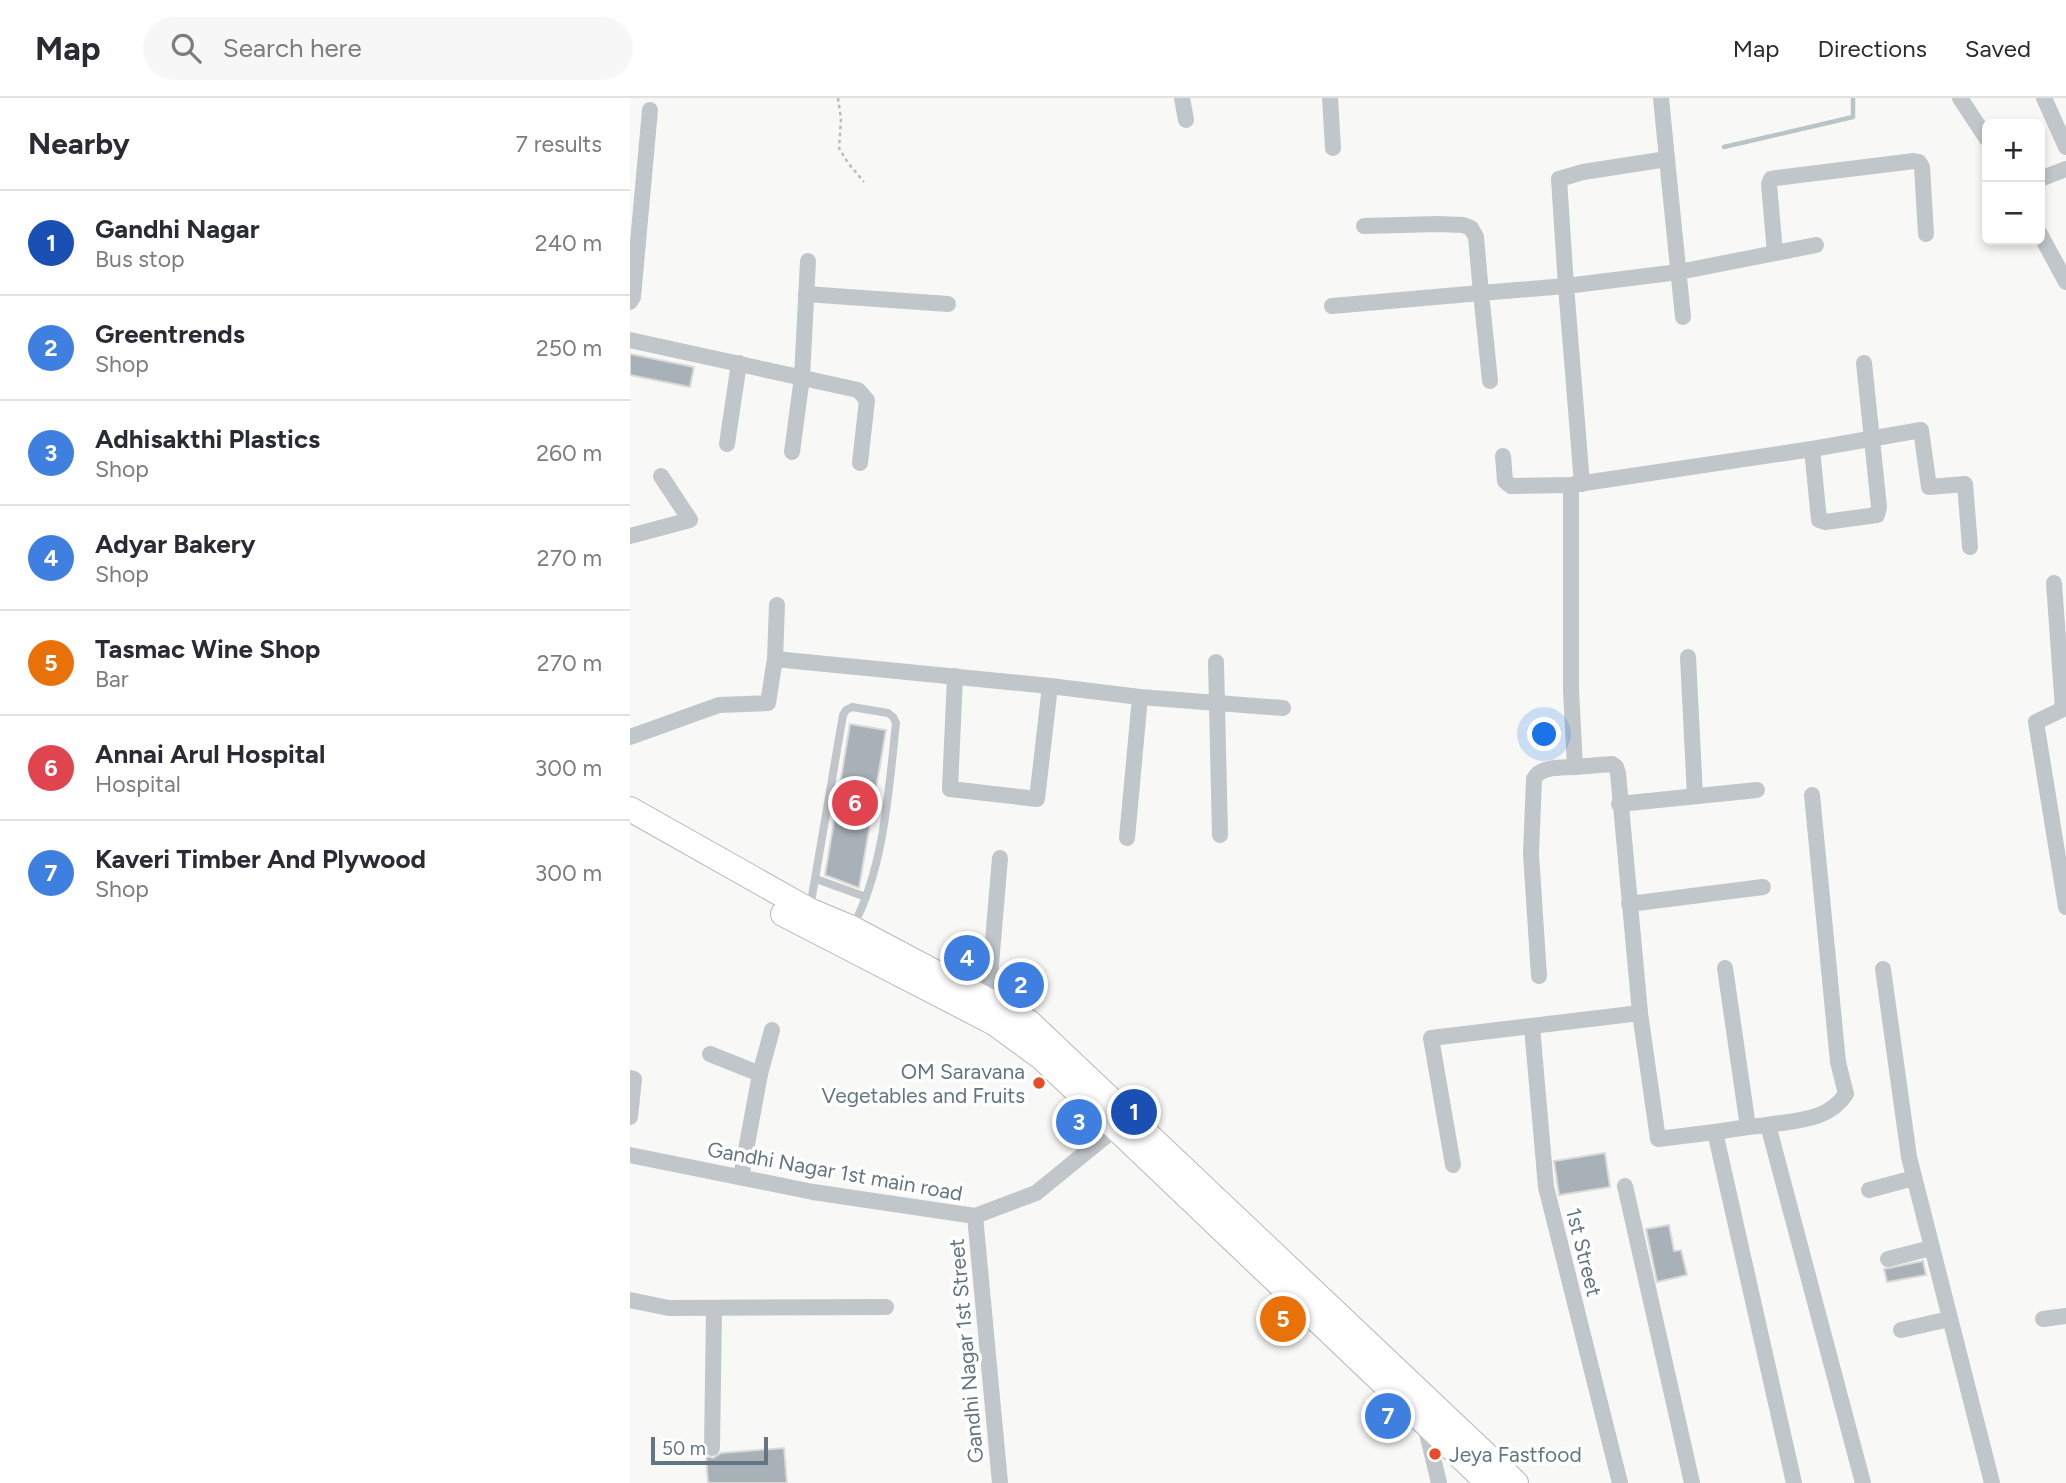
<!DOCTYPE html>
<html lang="en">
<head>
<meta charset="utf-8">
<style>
  :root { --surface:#fff; --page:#f7f7f7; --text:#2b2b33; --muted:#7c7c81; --line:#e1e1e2; --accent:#ea580c }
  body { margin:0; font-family:Figtree,sans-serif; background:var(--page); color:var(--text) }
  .controls { position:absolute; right:21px; top:21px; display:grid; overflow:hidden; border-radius:10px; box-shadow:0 4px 10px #0003 }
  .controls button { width:63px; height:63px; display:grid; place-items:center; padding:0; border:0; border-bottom:2px solid var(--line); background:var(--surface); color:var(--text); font:35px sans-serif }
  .scale { position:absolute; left:21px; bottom:18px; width:117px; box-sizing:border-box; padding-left:7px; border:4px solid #637581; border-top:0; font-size:19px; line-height:24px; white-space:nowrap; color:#637581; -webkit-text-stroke:5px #fff; paint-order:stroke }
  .you { position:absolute; left:915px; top:637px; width:24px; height:24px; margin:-18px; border:5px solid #fff; border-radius:50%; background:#1a73e8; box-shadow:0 0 0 10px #1a73e833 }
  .badge { display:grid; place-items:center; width:46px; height:46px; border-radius:50%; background:var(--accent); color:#fff; font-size:23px; font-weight:700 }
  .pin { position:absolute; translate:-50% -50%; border:4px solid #fff; box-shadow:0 2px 7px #0006 }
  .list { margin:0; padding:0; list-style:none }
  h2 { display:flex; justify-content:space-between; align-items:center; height:91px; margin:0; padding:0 28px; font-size:30px }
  h2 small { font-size:23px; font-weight:400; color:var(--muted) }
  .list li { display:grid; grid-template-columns:46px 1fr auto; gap:21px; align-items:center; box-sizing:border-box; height:105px; padding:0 28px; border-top:2px solid var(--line) }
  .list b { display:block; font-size:26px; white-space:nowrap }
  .list p { margin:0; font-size:23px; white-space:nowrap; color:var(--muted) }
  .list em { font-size:23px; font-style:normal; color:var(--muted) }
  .icon { flex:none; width:38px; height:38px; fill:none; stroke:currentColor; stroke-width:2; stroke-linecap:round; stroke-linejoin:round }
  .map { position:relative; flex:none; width:1436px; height:1385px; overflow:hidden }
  header { display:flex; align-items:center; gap:42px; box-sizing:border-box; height:98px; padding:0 35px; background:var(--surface); border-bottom:2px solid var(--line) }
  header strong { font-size:33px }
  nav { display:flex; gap:38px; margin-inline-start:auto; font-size:24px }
  .search { width:490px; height:63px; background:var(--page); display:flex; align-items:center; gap:18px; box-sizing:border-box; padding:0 24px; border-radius:38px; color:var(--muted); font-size:26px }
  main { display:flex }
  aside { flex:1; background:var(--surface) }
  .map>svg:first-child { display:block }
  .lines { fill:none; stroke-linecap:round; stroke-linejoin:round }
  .stream { stroke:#b7c5c8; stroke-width:4.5 }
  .building { fill:#a8b1b7; stroke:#dadad8; stroke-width:2 }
  .primary-casing { stroke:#b3b8bc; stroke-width:26 }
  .path { stroke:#b9bdc0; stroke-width:2.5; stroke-dasharray:3.5 3.5; stroke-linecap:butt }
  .service { stroke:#c1c6ca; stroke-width:8 }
  .minor { stroke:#c1c6ca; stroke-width:16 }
  .primary { stroke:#fff; stroke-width:24 }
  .poi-dot { fill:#e54c2a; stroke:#fff; stroke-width:2.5 }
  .labels { text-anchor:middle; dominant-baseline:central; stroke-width:7; stroke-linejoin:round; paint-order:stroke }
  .poi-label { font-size:21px; fill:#637581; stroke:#fff; text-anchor:end }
  .street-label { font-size:21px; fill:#637581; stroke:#fff }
</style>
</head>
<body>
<header>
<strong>Map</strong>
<div class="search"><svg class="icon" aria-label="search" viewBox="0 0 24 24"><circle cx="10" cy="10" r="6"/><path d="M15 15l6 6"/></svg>Search here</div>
<nav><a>Map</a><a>Directions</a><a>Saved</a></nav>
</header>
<main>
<aside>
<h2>Nearby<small>7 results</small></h2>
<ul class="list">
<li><span class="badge" style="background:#1a4fb4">1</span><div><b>Gandhi Nagar</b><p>Bus stop</p></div><em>240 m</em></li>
<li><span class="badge" style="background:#3f7fe0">2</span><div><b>Greentrends</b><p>Shop</p></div><em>250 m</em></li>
<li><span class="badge" style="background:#3f7fe0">3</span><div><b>Adhisakthi Plastics</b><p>Shop</p></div><em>260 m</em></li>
<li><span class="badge" style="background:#3f7fe0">4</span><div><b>Adyar Bakery</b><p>Shop</p></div><em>270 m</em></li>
<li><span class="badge" style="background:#e8710a">5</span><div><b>Tasmac Wine Shop</b><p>Bar</p></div><em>270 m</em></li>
<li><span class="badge" style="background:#e0444e">6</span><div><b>Annai Arul Hospital</b><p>Hospital</p></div><em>300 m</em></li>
<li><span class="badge" style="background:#3f7fe0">7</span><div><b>Kaveri Timber And Plywood</b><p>Shop</p></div><em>300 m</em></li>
</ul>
</aside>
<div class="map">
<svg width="1436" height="1385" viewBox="0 0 1436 1385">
  <rect width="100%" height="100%" fill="#f8f8f6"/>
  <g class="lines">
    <polyline class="stream" points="1094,49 1223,19 1223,0"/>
  </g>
  <g class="building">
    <polygon points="0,256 64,269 60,289 0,277"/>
    <polygon points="220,626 256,632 229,790 195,777"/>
    <polygon points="975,1055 980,1089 929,1097 924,1063"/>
    <polygon points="1039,1127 1044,1153 1051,1152 1057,1177 1027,1184 1016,1131"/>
    <polygon points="1293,1163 1296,1177 1257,1184 1254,1171"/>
    <polygon points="154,1350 157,1385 78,1385 76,1358 83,1360 91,1355"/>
  </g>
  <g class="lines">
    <defs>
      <g id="primary">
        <polyline points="0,711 179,812 222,830 399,924 886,1385"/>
        <polyline points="153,816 364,925 412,960 858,1385"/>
      </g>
    </defs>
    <use href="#primary" class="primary-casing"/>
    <polyline class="path" points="208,0 211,21 209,50 218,65 234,84"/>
    <g class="service">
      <polyline points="186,781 236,799"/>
      <path d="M180,810L213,617L216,612L222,609L258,615L263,619L266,625C259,690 254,771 223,828"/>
    </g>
    <g class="minor">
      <polyline points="552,0 556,22"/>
      <polyline points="700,0 703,50"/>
      <polyline points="1330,0 1357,41"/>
      <polyline points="1414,0 1436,49"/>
      <polyline points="1037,61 1053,219"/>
      <polyline points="1410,81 1436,71"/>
      <polyline points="1410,136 1436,184"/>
      <polyline points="1145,155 1139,86 1141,81 1146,80 1284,63 1289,64 1292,69 1296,136"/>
      <polyline points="176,196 318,206"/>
      <polyline points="0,204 3,199 20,12"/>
      <polyline points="702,208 851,195 846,139 841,130 833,127 808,126 734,128"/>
      <polyline points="0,242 228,292 237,302 230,365"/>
      <polyline points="860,283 851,195 936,188 929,81 953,74 1037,61 1031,0"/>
      <polyline points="97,346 109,265"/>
      <polyline points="1182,351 1291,332 1299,389 1335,386 1340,449"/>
      <polyline points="162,354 172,279 178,163"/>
      <polyline points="873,358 875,383 881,388 941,387 1182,351 1189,422 1195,424 1247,417 1249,409 1234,265"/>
      <polyline points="952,386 936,188 1049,174 1186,147"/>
      <polyline points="941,387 941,592 945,669 982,666 986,669 988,675 1010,915 1028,1041 1085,1034"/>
      <polyline points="0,438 60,422 31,378"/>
      <polyline points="1424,485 1433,611 1406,624 1436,809"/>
      <polyline points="1058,559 1065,698"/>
      <polyline points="145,561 420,588 510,599 653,610"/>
      <polyline points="586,564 590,737"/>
      <polyline points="325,578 320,691 407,701 420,588"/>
      <polyline points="0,639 89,607 138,605 145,561 147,507"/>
      <polyline points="989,706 1127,692"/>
      <polyline points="497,740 510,599"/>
      <polyline points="999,806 1133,789"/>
      <polyline points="1095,870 1118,1029 1085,1034 1164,1385"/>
      <polyline points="1253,871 1279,1059 1362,1385"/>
      <path d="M909,878L901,756L904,681C910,668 931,670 945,669"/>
      <polyline points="358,902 370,760"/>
      <polyline points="902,929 916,1089 990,1385"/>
      <polyline points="80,956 130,976 111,1079"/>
      <polyline points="130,976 142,932"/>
      <polyline points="0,980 4,981 0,1019"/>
      <path d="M1138,1027C1167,1022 1198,1023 1216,996L1208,964L1182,697"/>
      <polyline points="1118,1029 1138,1027 1233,1385"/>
      <polyline points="0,1057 183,1094 345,1118 406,1095 492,1025"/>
      <polyline points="823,1067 801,940 1010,915"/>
      <polyline points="995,1088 1062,1385"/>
      <polyline points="1239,1092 1284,1080"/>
      <polyline points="345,1118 370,1385"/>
      <polyline points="1258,1161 1301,1150"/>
      <polyline points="0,1202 39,1210 256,1209"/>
      <polyline points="1413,1221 1436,1218"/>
      <polyline points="1271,1232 1319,1221"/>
      <polyline points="795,1327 809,1385"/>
      <polyline points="82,1350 84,1210"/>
    </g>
    <use href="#primary" class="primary"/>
  </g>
  <g class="poi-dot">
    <circle cx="409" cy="985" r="7"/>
    <circle cx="805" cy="1356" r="7"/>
  </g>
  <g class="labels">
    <g class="poi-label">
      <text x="395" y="973">OM Saravana<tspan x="395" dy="24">Vegetables and Fruits</tspan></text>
      <text x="819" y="1356" text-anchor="start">Jeya Fastfood</text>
    </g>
    <g class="street-label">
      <text transform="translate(205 1073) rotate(10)">Gandhi Nagar 1st main road</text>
      <text transform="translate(954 1154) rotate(76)">1st Street</text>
      <text transform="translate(336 1253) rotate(-95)">Gandhi Nagar 1st Street</text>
    </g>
  </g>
</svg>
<div class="controls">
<button>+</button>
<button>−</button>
</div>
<div class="scale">50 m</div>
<div class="you"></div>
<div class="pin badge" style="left:504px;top:1014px;background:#1a4fb4">1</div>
<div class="pin badge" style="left:391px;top:887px;background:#3f7fe0">2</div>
<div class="pin badge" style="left:449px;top:1024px;background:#3f7fe0">3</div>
<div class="pin badge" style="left:337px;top:860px;background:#3f7fe0">4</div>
<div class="pin badge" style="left:653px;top:1221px;background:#e8710a">5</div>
<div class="pin badge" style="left:225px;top:705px;background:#e0444e">6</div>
<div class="pin badge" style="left:758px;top:1318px;background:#3f7fe0">7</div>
</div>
</main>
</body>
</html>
